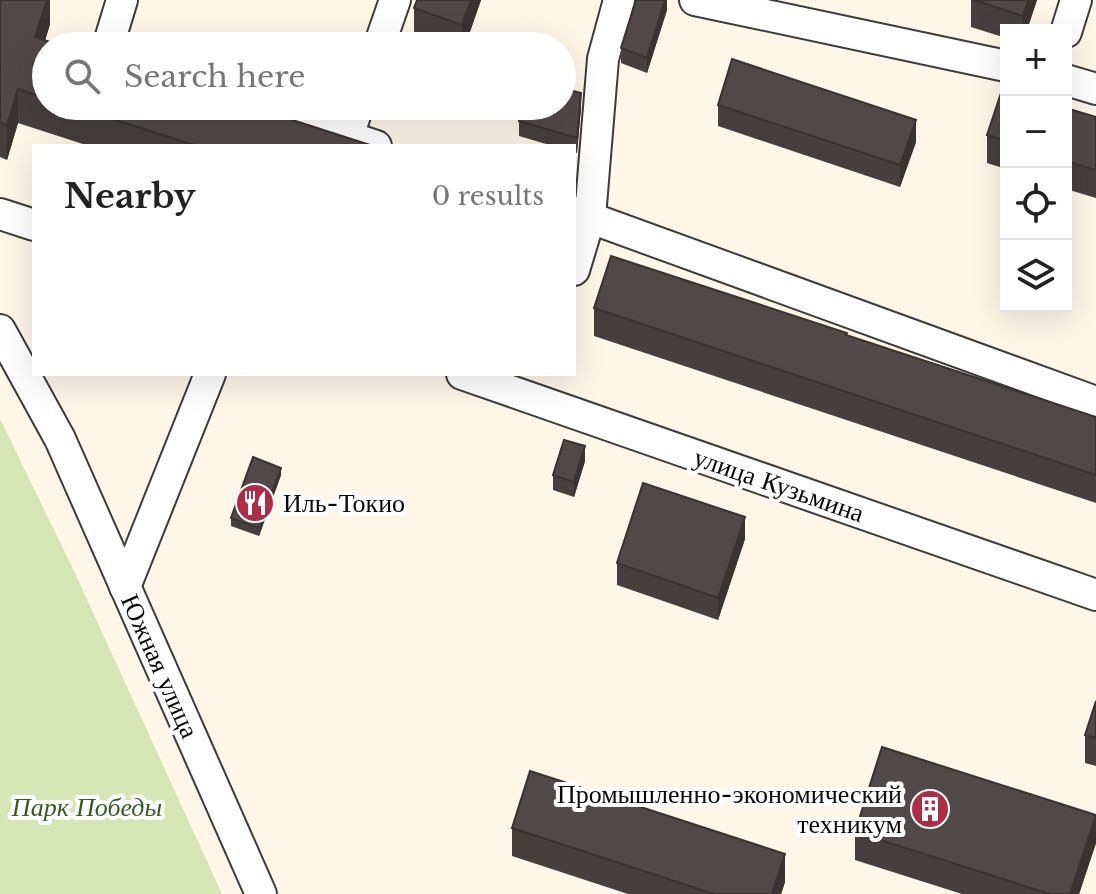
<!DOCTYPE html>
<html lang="en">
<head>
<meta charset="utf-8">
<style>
  :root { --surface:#fff; --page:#f6f6f6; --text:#222; --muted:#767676; --line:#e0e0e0 }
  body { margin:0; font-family:"Libre Baskerville",serif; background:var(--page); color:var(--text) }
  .controls { position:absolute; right:24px; top:24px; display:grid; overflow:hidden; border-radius:0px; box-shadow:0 8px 32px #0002 }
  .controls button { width:72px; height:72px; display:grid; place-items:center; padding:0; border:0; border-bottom:2px solid var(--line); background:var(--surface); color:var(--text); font:40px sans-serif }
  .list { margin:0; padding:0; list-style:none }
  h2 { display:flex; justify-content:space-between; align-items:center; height:104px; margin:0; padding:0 32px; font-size:34px }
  h2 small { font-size:26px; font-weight:400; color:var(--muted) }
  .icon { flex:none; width:44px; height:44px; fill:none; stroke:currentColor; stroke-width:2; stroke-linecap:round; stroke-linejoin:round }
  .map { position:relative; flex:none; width:1096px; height:894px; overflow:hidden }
  .search { position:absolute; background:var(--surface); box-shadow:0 8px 32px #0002; left:32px; top:32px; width:544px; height:88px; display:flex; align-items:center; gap:20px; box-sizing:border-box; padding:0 28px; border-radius:44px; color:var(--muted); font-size:30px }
  .panel { position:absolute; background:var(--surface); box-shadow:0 8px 32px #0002; left:32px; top:144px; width:544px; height:232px; border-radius:0px }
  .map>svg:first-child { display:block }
  .green { fill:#d5e5b4 }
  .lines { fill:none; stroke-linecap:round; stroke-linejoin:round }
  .minor-casing { stroke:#3c3c3c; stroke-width:34 }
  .minor { stroke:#fff; stroke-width:30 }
  .wall { fill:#463f3d }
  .shaded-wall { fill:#393332 }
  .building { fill:#514947; stroke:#393332; stroke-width:2 }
  .labels { text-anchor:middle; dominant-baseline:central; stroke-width:8; stroke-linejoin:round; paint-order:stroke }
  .street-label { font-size:26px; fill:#090909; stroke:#fff }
  .poi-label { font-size:26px; fill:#090909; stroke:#fff; text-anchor:start }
  .park-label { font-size:26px; font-style:italic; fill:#355c1f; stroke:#fff }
</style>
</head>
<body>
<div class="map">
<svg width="1096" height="894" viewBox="0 0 1096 894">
  <rect width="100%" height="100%" fill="#fef6e7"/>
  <polygon class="green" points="0,419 73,569 222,894 0,894"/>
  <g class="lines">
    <defs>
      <g id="minor">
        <polyline points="695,0 1006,66"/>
        <polyline points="1066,32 1076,0"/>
        <polyline points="108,46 122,0"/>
        <polyline points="379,46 395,0"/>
        <polyline points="1066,80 1096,89"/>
        <polyline points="255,106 376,146"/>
        <polyline points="348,137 358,106"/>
        <polyline points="574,212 1096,402"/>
        <polyline points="0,214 34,225"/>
        <polyline points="574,270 590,217 603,59 619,0"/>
        <polyline points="0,330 60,439 261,894"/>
        <polyline points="462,374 1096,595"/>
        <polyline points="125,587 210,374"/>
      </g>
    </defs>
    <use href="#minor" class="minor-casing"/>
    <use href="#minor" class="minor"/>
  </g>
  <g class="wall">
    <polygon points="0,0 50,0 50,24 45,41 46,46 46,106 249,106 373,146 89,146 18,123 7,160 0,157"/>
    <polygon points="417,0 481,0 465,46 442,46 414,36 414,8"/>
    <polygon points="667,0 667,10 647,73 621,63 621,48"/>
    <polygon points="971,0 1037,0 1027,30 1006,30 1006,38 971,27"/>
    <polygon points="1006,88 1006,169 987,163 987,135"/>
    <polygon points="718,105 916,142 900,187 718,126"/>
    <polygon points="581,108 577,153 574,152 574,146 553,146 519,136 519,121"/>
    <polygon points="1066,108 1096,117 1096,198 1066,189"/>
    <polygon points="594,308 847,335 1096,417 1096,503 594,336"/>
    <polygon points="585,461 574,497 553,490 553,475"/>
    <polygon points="281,475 259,536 231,526 231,518"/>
    <polygon points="745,539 718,620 617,585 617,563"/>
    <polygon points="1096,701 1096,766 1085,763 1085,735"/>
    <polygon points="512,828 785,882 781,894 628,894 512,856"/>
    <polygon points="855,832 1096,843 1079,894 962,894 855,860"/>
  </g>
  <g class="shaded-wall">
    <polygon points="47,0 50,0 50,24 35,72 35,37"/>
    <polygon points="471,0 481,0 465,46 462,46 462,25"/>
    <polygon points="665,0 667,0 667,10 647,73 647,58"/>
    <polygon points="1028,0 1037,0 1027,30 1023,30 1023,16"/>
    <polygon points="18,89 18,123 7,160 7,125"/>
    <polygon points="581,93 581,108 577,153 577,138"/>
    <polygon points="916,120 916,142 900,187 900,165"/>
    <polygon points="585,446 585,461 574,497 574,482"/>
    <polygon points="281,468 281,475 259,536 259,528"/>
    <polygon points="745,517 745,539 718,620 718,598"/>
    <polygon points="1096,815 1096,843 1079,894 1070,894"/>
    <polygon points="785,854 785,882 781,894 772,894"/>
  </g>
  <g class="building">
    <polygon points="0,0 47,0 35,37 62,46 46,46 46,98 18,89 7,125 0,123"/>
    <polygon points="417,0 471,0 462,25 414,8"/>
    <polygon points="636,0 665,0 647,58 621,48"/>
    <polygon points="974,0 1028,0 1023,16"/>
    <polygon points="732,59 916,120 900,165 718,105"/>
    <polygon points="1003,87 1006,88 1006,141 987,135"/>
    <polygon points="562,88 581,93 577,138 519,121 523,106 562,106"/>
    <polygon points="72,106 249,106 373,146 197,146"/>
    <polygon points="1066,108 1096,117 1096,170 1066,161"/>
    <polygon points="611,256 847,333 846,335 1096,417 1096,475 594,308"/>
    <polygon points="564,440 585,446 574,482 553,475"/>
    <polygon points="253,457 281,468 259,528 231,518"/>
    <polygon points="643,483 745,517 718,598 617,563"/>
    <polygon points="1096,701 1096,738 1085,735"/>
    <polygon points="882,747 1096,815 1070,894 1050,894 855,832"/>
    <polygon points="530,771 785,854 772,894 714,894 512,828"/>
  </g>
  <defs>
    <symbol id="restaurant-disc" viewBox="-11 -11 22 22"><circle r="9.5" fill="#b02b46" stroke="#fff"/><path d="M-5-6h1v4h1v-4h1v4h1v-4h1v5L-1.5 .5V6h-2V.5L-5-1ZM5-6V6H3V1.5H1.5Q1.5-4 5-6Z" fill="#fff"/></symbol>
    <symbol id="building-disc" viewBox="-11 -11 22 22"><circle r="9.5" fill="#b02b46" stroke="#fff"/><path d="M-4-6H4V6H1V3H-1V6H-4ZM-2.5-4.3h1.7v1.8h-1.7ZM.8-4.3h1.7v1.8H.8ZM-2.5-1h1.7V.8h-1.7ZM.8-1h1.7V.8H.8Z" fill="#fff"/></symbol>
  </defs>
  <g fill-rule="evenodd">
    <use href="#restaurant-disc" x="233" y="481" width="44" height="44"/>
    <use href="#building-disc" x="908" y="787" width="44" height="44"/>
  </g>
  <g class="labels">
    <g class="street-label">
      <text transform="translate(779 485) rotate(19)">улица Кузьмина</text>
      <text transform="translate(160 666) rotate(66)">Южная улица</text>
    </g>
    <g class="poi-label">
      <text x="283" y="503">Иль-Токио</text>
      <text x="902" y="794" text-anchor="end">Промышленно-экономический<tspan x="902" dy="30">техникум</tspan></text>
    </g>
    <g class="park-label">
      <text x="87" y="807">Парк Победы</text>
    </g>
  </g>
</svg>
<div class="controls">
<button>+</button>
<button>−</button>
<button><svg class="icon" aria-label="locate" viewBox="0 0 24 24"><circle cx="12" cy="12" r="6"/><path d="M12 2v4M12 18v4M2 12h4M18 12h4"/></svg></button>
<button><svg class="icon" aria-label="layers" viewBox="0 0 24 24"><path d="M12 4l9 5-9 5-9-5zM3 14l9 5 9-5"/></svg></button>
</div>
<div class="search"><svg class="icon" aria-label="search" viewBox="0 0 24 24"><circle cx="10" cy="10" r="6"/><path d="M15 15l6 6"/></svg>Search here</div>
<section class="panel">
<h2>Nearby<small>0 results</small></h2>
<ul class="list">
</ul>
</section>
</div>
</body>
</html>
